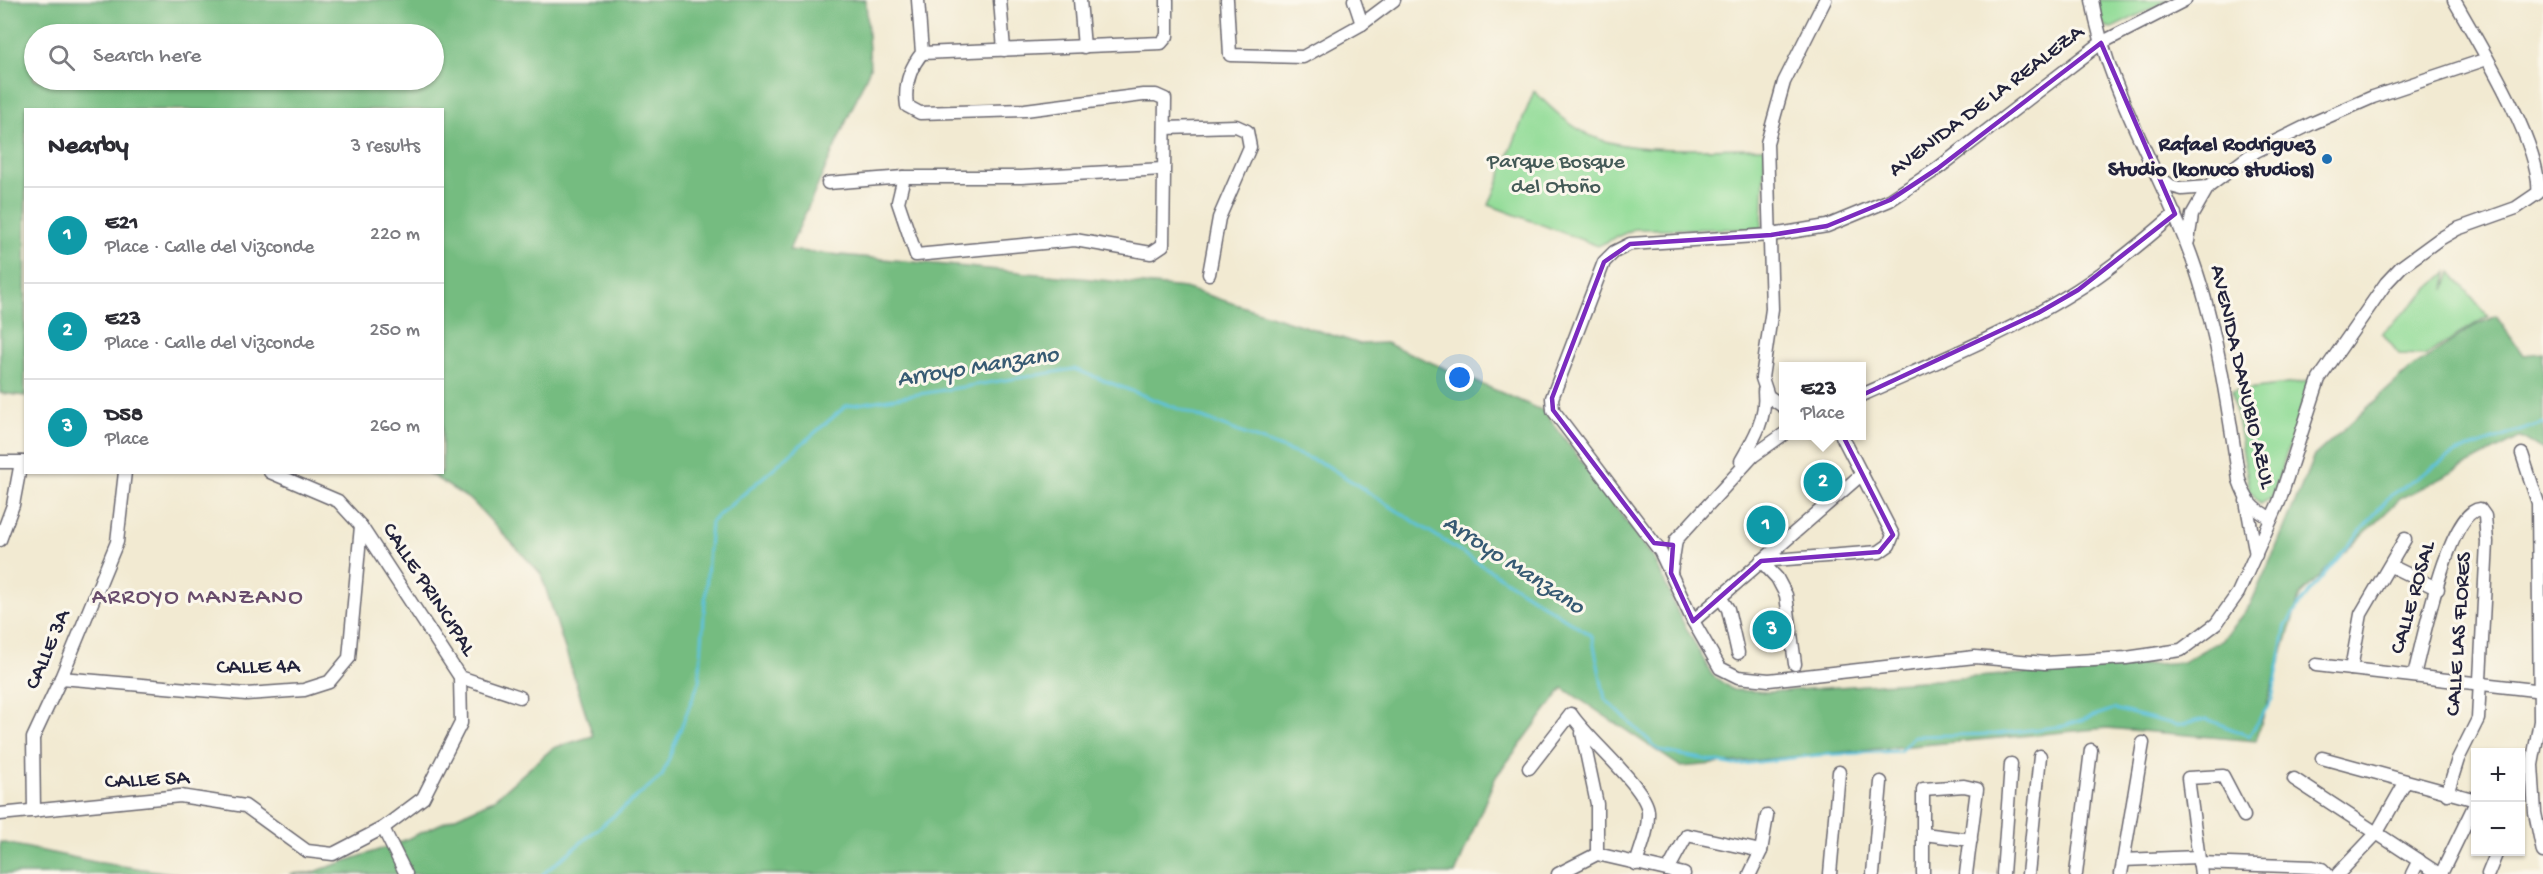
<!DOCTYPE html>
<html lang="en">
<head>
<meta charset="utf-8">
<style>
  :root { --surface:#fff; --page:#f7f7f7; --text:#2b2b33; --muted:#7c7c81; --line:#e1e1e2; --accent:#111827 }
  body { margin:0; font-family:"Gochi Hand",sans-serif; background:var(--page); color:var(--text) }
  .controls { position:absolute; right:18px; bottom:18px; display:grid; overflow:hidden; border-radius:0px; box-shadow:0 2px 4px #0004 }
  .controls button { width:54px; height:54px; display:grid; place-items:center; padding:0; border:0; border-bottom:2px solid var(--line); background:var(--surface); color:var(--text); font:30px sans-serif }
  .you { position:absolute; left:1460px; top:378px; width:21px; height:21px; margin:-15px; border:4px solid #fff; border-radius:50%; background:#1a73e8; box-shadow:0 0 0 9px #1a73e833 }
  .badge { display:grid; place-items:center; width:39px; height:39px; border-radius:50%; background:var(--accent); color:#fff; font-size:20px; font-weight:700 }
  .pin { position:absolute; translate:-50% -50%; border:3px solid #fff; box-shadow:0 2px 6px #0006 }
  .popup { position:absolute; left:1779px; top:362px; width:87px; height:78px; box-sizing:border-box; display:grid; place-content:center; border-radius:0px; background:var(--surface); filter:drop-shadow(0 2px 4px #0005); font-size:20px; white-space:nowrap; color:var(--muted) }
  .popup b { font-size:22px; color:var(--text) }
  .popup::after { content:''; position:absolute; left:50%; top:100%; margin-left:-12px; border:12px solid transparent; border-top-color:var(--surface) }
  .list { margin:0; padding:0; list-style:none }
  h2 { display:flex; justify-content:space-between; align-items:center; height:78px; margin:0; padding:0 24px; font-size:26px }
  h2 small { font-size:20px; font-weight:400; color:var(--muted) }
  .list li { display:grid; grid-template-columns:39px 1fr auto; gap:18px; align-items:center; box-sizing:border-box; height:96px; padding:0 24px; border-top:2px solid var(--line) }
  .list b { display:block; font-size:22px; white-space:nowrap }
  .list p { margin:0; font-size:20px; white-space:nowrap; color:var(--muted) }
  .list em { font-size:20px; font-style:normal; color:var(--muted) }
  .icon { flex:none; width:33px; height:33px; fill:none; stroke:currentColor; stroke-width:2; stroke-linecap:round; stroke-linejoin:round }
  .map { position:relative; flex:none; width:2543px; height:874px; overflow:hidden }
  .search { position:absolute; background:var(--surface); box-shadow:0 2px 4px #0004; left:24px; top:24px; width:420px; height:66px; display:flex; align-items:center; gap:15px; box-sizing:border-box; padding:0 21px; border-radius:33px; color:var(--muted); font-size:22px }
  .panel { position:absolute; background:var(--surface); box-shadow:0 2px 4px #0004; left:24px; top:108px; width:420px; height:366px; border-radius:0px }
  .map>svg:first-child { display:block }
  .green { fill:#92dc97; stroke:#5a7f69; stroke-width:1.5 }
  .forest { fill:#75bc80; stroke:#4c6f5e; stroke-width:1.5; fill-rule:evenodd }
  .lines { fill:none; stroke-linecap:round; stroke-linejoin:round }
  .stream { stroke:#5ec2dc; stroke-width:3 }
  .street-casing { stroke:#6b6870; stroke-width:15 }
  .street { stroke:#fff; stroke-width:12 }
  .marked { fill:none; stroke:#7b2cbf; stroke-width:4.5; stroke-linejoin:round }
  .poi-dot { fill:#1f6fb2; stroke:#fbf7ec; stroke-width:2 }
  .labels { text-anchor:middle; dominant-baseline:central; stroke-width:6; stroke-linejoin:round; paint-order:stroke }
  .street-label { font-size:22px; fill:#22223b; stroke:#fbf7ec }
  .poi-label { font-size:22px; font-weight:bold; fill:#22223b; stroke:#fbf7ec; text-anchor:end }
  .park-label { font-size:22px; fill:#445a57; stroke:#fbf7ec }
  .water-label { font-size:24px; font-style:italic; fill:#375a73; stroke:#fbf7ec }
  .neighbourhood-label { font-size:24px; letter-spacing:1.5px; fill:#694d6d; stroke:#fbf7ec }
</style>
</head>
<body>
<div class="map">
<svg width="2543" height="874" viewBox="0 0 2543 874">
  <rect width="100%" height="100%" fill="#fbf7ec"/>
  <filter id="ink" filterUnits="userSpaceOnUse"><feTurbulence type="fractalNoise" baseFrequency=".0167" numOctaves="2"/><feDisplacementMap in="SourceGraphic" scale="12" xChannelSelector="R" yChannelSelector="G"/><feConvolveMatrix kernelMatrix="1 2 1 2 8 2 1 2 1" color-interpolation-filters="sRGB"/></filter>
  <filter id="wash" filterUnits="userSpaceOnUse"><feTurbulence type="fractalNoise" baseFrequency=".008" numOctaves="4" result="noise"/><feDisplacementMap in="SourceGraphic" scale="24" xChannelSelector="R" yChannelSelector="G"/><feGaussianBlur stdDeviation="1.35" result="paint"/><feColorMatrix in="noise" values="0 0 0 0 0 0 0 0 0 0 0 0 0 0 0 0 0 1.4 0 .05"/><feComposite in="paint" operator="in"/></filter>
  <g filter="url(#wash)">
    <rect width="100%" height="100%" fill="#f2ead2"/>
    <g class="green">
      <polygon points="2098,0 2169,0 2112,28 2107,27 2101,21"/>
      <path d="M1534,91C1551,108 1572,129 1596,138C1640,155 1717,147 1765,148L1762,229H1634L1598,246L1489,205Z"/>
      <polygon points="2447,272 2445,290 2451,272 2488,316 2426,355 2399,354 2382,333"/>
      <polygon points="2310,381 2272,498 2260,504 2250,491 2232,391"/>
    </g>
    <g class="forest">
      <path d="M0,0H866L870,68L789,250L1185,288L1360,344L1386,343L1544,411L1655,560L1678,613L1712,675L1733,690L1770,692L2183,662L2223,639L2250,605L2275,550L2314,456L2409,370L2474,326L2496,316L2523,355L2543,353V450L2521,437L2400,499L2300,595L2256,741L2107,728L1681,767L1563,688L1495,778L1455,874H290L311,873L396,844L493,800L553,748L593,736L541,574L472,501L428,473L442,472V110H26L25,396L0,393ZM34,34H434V80H34Z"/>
      <polygon points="0,842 95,862 177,874 0,874"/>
    </g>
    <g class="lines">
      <polyline class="stream" points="543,874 662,776 699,682 711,522 846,406 1074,369 1326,465 1592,636 1605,699 1660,751 1734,765 1818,755 1900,751 1914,736 1996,734 2064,726 2114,709 2177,725 2207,719 2249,736 2272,699 2286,625 2302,601 2390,496 2455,453 2543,423"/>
    </g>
  </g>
  <g filter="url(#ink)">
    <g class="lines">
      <defs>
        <g id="street">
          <polyline points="1000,0 1004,50"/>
          <polyline points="1080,0 1084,47"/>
          <polyline points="1227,0 1230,55 1303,57 1362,24 1394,0"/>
          <polyline points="1354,0 1362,24"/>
          <path d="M2092,0C2106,86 2156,164 2187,245C2216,319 2227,402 2239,480C2246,500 2252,509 2271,518"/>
          <path d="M2185,0L2101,43L1937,169L1890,200L1827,226L1771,235L1630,244L1614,252L1604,262L1552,398L1553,410L1660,551L1693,621L1720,668L1738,677L1769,680L1975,657L2045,663L2126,658L2181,650L2216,624L2238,593L2279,502L2319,379L2386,283L2401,267L2438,240L2457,229L2516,208L2538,193C2543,148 2478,42 2454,0"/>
          <polyline points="922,53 1161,43 1167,36 1167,0"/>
          <polyline points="1165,128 1236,126 1247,131 1250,147 1219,218 1209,274"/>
          <path d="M904,177L898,202L916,255L1075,240L1151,253L1163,245L1165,99L1156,95H1143L1025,110L920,113L907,106C904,86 909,69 922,53L918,0"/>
          <polyline points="2159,177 2171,186 2182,189 2208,187 2256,151 2313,123 2373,97 2487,59"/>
          <polyline points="828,183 904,177 1021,177 1163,169"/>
          <polyline points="2188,241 2192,215 2208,187"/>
          <path d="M1862,395C1934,363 2009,333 2077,290C2112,268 2144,241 2175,214"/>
          <polyline points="1784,407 1768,396 1762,378 1772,309 1767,143 1784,82 1825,0"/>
          <polyline points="2522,454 2538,503 2540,721 2532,765 2535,813 2543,852"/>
          <path d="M1741,461C1754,439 1767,417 1764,391"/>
          <polyline points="0,462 26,462"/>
          <polyline points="2246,501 2256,555"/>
          <polyline points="0,540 13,505 21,462"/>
          <polyline points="1761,561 1879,552 1889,545 1893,535 1842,436"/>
          <polyline points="1761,561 1777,578 1786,595 1795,664"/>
          <polyline points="2391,566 2438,589"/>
          <polyline points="1671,572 1676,540 1686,529 1753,456 1784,434"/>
          <polyline points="1720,597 1728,609 1738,653"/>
          <polyline points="1693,621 1862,474"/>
          <polyline points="2316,665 2543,691"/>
          <polyline points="2351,669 2361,614 2405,539"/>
          <path d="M2414,675C2422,646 2448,511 2480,509L2485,516L2487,542L2478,719L2458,759L2447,794"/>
          <polyline points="460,677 520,697"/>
          <polyline points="61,678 246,694 304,690 329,682 349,658 361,526"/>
          <polyline points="1582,733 1597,804 1597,854"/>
          <polyline points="2322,758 2476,800"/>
          <path d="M1529,768L1571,714C1587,739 1646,787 1648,811C1649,830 1641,847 1636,864"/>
          <polyline points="2294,779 2439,874"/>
          <polyline points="34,811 33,738 61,678 117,542 125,472"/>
          <polyline points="0,814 180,796 245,806 307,851 333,854 383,828 423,798 461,723 460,677 361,526 338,501 270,472"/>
          <polyline points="383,828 406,874"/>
          <polyline points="1924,834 1971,840"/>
          <polyline points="2123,860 2198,857"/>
          <polyline points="2199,863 2313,867 2322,869 2327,874"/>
          <polyline points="1668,870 1687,835 1761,851"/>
          <polyline points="1558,874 1597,854 1684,874"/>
          <polyline points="1750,874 1761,851 1767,816"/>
          <polyline points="1830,874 1839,772"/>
          <polyline points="1873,874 1881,782"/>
          <polyline points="1923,874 1923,789 1964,786 1977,789 1966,874"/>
          <polyline points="2003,874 2011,764"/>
          <polyline points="2028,874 2040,756"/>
          <polyline points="2076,874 2091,750"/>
          <polyline points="2121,874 2143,743"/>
          <polyline points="2201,874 2188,778 2223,776 2244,816"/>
          <polyline points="2338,874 2376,834 2405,783"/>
          <polyline points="2412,874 2419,860"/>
          <polyline points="2441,874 2476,802"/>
          <polyline points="2488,874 2497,852"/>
        </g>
      </defs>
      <use href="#street" class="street-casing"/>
      <use href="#street" class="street"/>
    </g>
  </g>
  <path class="marked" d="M2101,43L2175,214L2078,290L2038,313L1830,410L1893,535L1879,552L1761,561L1693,621L1671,573L1673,545L1654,543L1553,410L1552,398L1604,262L1630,244L1771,235L1827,226L1890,200L1937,169Z"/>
  <circle class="poi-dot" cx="2327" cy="159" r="6"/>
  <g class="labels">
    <g class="street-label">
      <text transform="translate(1987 102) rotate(-37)">AVENIDA DE LA REALEZA</text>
      <text transform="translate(2241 377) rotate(77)">AVENIDA DANUBIO AZUL</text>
      <text transform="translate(428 590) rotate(57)">CALLE PRINCIPAL</text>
      <text transform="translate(2414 598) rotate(-74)">CALLE ROSAL</text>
      <text transform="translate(2460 634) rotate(-86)">CALLE LAS FLORES</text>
      <text transform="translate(49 650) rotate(-67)">CALLE 3A</text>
      <text transform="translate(258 668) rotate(-1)">CALLE 4A</text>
      <text transform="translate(147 781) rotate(-3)">CALLE 5A</text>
    </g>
    <g class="poi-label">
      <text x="2315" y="146">Rafael Rodriguez<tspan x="2315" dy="25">Studio (konuco studios)</tspan></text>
    </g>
    <g class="park-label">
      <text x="1556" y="163">Parque Bosque<tspan x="1556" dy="25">del Otoño</tspan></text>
    </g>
    <g class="water-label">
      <text transform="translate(978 368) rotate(-9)">Arroyo Manzano</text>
      <text transform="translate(1513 566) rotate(33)">Arroyo Manzano</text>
    </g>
    <g class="neighbourhood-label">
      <text x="198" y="598">ARROYO MANZANO</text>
    </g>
  </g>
</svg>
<div class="controls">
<button>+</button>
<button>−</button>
</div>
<div class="you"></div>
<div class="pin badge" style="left:1766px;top:525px;background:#0f9aa8">1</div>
<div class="pin badge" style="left:1823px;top:482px;background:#0f9aa8">2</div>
<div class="popup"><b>E23</b>Place</div>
<div class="pin badge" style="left:1772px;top:630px;background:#0f9aa8">3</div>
<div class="search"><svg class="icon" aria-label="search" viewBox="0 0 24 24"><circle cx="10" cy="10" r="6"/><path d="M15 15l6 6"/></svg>Search here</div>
<section class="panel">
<h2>Nearby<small>3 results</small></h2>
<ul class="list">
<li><span class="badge" style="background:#0f9aa8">1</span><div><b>E21</b><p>Place · Calle del Vizconde</p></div><em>220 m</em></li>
<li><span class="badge" style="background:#0f9aa8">2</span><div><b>E23</b><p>Place · Calle del Vizconde</p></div><em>250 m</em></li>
<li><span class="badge" style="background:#0f9aa8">3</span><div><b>D58</b><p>Place</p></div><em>260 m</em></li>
</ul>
</section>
</div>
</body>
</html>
